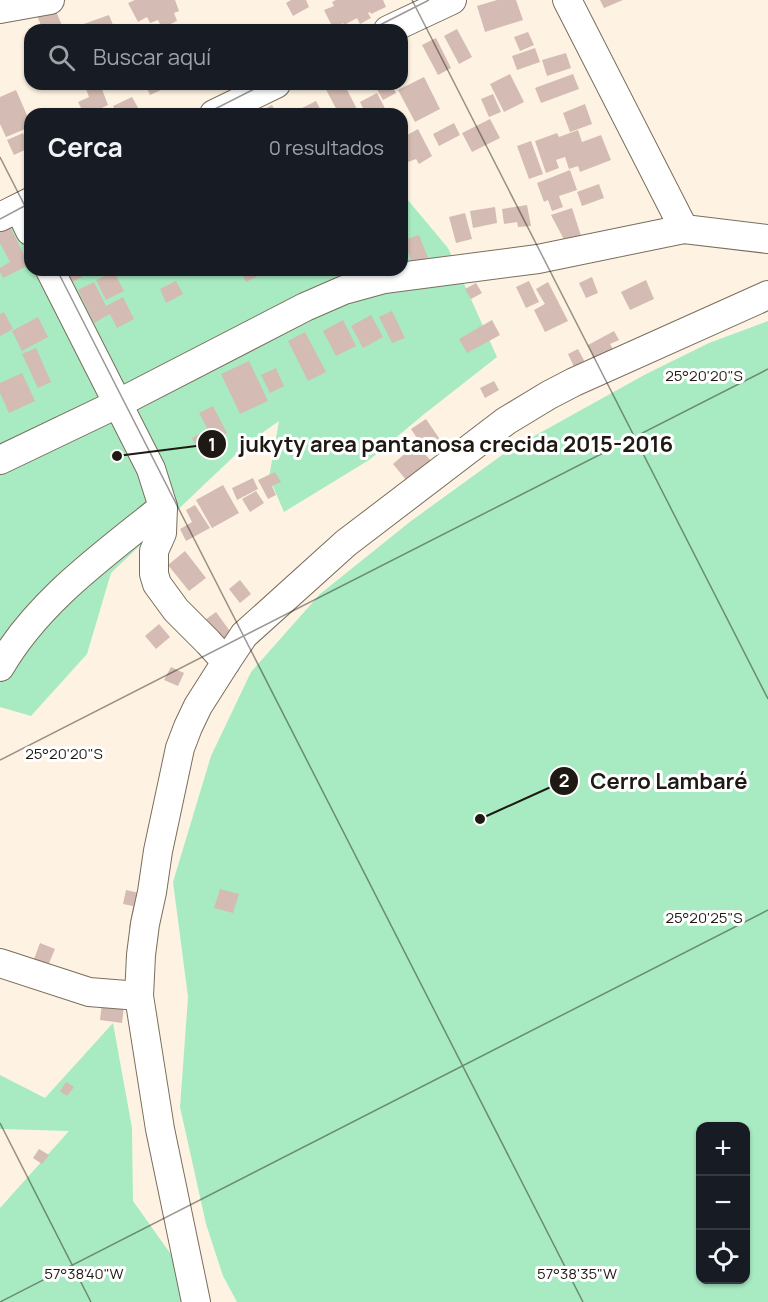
<!DOCTYPE html>
<html lang="es">
<head>
<meta charset="utf-8">
<style>
  :root { --surface:#171b24; --page:#20242c; --text:#f1f3f6; --muted:#9ea1a6; --line:#363941 }
  body { margin:0; font-family:Manrope,sans-serif; background:var(--page); color:var(--text) }
  .controls { position:absolute; right:18px; bottom:18px; display:grid; overflow:hidden; border-radius:12px; box-shadow:0 2px 4px #0004 }
  .controls button { width:54px; height:54px; display:grid; place-items:center; padding:0; border:0; border-bottom:2px solid var(--line); background:var(--surface); color:var(--text); font:30px sans-serif }
  .list { margin:0; padding:0; list-style:none }
  h2 { display:flex; justify-content:space-between; align-items:center; height:78px; margin:0; padding:0 24px; font-size:26px }
  h2 small { font-size:20px; font-weight:400; color:var(--muted) }
  .icon { flex:none; width:33px; height:33px; fill:none; stroke:currentColor; stroke-width:2; stroke-linecap:round; stroke-linejoin:round }
  .map { position:relative; flex:none; width:768px; height:1302px; overflow:hidden }
  .search { position:absolute; background:var(--surface); box-shadow:0 2px 4px #0004; left:24px; top:24px; width:384px; height:66px; display:flex; align-items:center; gap:15px; box-sizing:border-box; padding:0 21px; border-radius:18px; color:var(--muted); font-size:22px }
  .panel { position:absolute; background:var(--surface); box-shadow:0 2px 4px #0004; left:24px; top:108px; width:384px; height:168px; border-radius:18px }
  .map>svg:first-child { display:block }
  .green { fill:#a8ebc2; fill-rule:evenodd }
  .building { fill:#d4bbb3 }
  .lines { fill:none; stroke-linecap:round; stroke-linejoin:round }
  .minor-casing { stroke:#7a6e5c; stroke-width:30 }
  .minor { stroke:#fff; stroke-width:28 }
  .ticks { fill:none; stroke:#1e1912; stroke-width:1.5; stroke-opacity:0.45 }
  .ticks-label { font-size:15px; text-anchor:middle; fill:#1e1912; stroke:#fff; stroke-width:6; stroke-linejoin:round; paint-order:stroke }
  .leader { fill:none; stroke:#1e1912; stroke-width:2 }
  .callout-dot { fill:#1e1912; stroke:#fff; stroke-width:2 }
  .mark-label { font-size:18px; text-anchor:middle; font-weight:bold; fill:#fff }
  .callout-label { font-size:22px; text-anchor:middle; font-weight:bold; fill:#1e1912; stroke:#fff; stroke-width:6; stroke-linejoin:round; paint-order:stroke }
</style>
</head>
<body>
<div class="map">
<svg width="768" height="1302" viewBox="0 0 768 1302">
  <rect width="100%" height="100%" fill="#fef3e3"/>
  <g class="green">
    <polygon points="402,193 448,248 497,357 423,415 369,460 284,512 269,477 279,421 248,443 111,573 87,654 31,716 0,707 0,207 30,202 30,270 402,270"/>
    <path d="M768,321V1302H237L223,1276L206,1224L180,1107L188,997L173,882L211,756L251,672L320,594L411,521L509,450L646,374L709,343ZM700,1126H746V1280H700Z"/>
    <polygon points="113,1023 132,1128 133,1201 205,1302 0,1302 0,1208 69,1131 0,1129 0,1075 45,1098"/>
  </g>
  <g class="building">
    <polygon points="135,0 175,0 179,11 174,13 177,21 162,28 158,20 150,23 147,17 138,22 128,3"/>
    <polygon points="291,0 306,0 309,7 293,16 286,3"/>
    <polygon points="336,0 383,0 386,7 371,14 370,12 368,13 371,18 360,24 357,18 344,25 343,23 333,28 324,10 334,6 332,2"/>
    <polygon points="497,0 516,0 523,20 485,32 477,6"/>
    <polygon points="600,0 623,0 604,8"/>
    <polygon points="55,9 64,30 43,30 37,16"/>
    <polygon points="109,15 115,30 80,30 78,26"/>
    <polygon points="457,29 472,57 459,64 444,36"/>
    <polygon points="528,32 534,45 520,51 514,37"/>
    <polygon points="436,38 451,68 438,75 422,45"/>
    <polygon points="535,48 540,62 517,70 512,56"/>
    <polygon points="566,53 571,68 547,76 542,60"/>
    <polygon points="510,74 524,102 504,112 490,84"/>
    <polygon points="573,74 579,89 541,103 535,88"/>
    <polygon points="424,77 440,109 415,122 398,90"/>
    <polygon points="84,84 100,84 108,105 89,114 84,114 78,102 89,97"/>
    <polygon points="145,84 161,84 163,89 150,95"/>
    <polygon points="323,84 344,84 359,113 339,114"/>
    <polygon points="374,84 391,84 396,93 383,100"/>
    <polygon points="16,90 30,122 30,127 6,137 0,124 0,97"/>
    <polygon points="377,93 388,114 366,114 360,102"/>
    <polygon points="493,94 501,112 489,117 481,99"/>
    <polygon points="132,97 141,113 117,114 113,106"/>
    <polygon points="316,101 323,114 300,114 298,110"/>
    <polygon points="585,104 592,124 570,132 563,113"/>
    <polygon points="272,105 277,114 255,114"/>
    <polygon points="490,119 500,138 472,152 462,133"/>
    <polygon points="454,123 460,135 439,146 433,134"/>
    <polygon points="418,129 432,156 419,164 416,159 408,162 405,157 402,158 402,138"/>
    <polygon points="578,130 582,142 601,135 611,160 580,172 578,166 569,169 565,157 556,160 559,168 546,173 535,141 557,133 559,137"/>
    <polygon points="23,133 29,148 14,155 7,140"/>
    <polygon points="531,141 543,174 529,179 517,146"/>
    <polygon points="570,170 577,190 559,196 563,207 552,211 548,200 544,202 537,183"/>
    <polygon points="599,184 604,198 582,206 577,192"/>
    <polygon points="527,205 531,226 518,227 517,222 504,224 502,209"/>
    <polygon points="495,207 497,223 473,228 470,211"/>
    <polygon points="572,208 584,245 569,249 551,215"/>
    <polygon points="465,213 472,239 456,243 449,217"/>
    <polygon points="9,225 29,265 3,278 0,272 0,268 10,262 0,243 0,229"/>
    <polygon points="419,235 428,258 412,263 404,240"/>
    <polygon points="66,270 79,270 82,277 72,282"/>
    <polygon points="240,270 270,270 246,282"/>
    <polygon points="114,272 124,291 106,300 96,280"/>
    <polygon points="592,277 598,293 586,298 579,283"/>
    <polygon points="646,280 654,299 630,310 621,292"/>
    <polygon points="176,281 183,294 166,303 160,289"/>
    <polygon points="529,281 539,302 526,308 516,287"/>
    <polygon points="94,282 106,306 123,297 134,319 117,328 110,314 94,323 78,290"/>
    <polygon points="548,282 568,321 545,332 534,310 545,304 536,289"/>
    <polygon points="476,283 482,293 471,299 465,289"/>
    <polygon points="392,311 405,338 392,343 379,317"/>
    <polygon points="4,312 13,329 0,336 0,314"/>
    <polygon points="371,315 383,337 363,348 351,326"/>
    <polygon points="38,317 48,337 22,351 12,331"/>
    <polygon points="343,320 356,346 336,356 323,331"/>
    <polygon points="492,320 500,335 467,353 459,339"/>
    <polygon points="614,331 619,340 610,344 614,351 595,360 588,345"/>
    <polygon points="305,332 326,372 308,381 288,341"/>
    <polygon points="36,348 51,382 38,388 22,354"/>
    <polygon points="578,349 587,366 576,371 568,354"/>
    <polygon points="249,361 268,401 240,414 221,374"/>
    <polygon points="276,368 284,386 270,393 261,375"/>
    <polygon points="22,373 35,401 9,413 0,393 0,383"/>
    <polygon points="494,381 499,390 485,398 480,388"/>
    <polygon points="213,406 227,433 214,441 199,413"/>
    <polygon points="426,419 443,444 428,455 411,429"/>
    <polygon points="206,430 212,442 198,450 192,438"/>
    <polygon points="416,444 431,461 407,481 393,464"/>
    <polygon points="275,472 281,482 272,486 276,495 268,499 258,480"/>
    <polygon points="253,478 258,489 237,500 232,488"/>
    <polygon points="223,485 239,513 212,528 196,500"/>
    <polygon points="256,491 264,503 250,512 242,499"/>
    <polygon points="195,505 210,528 186,541 180,529 192,522 186,510"/>
    <polygon points="185,551 206,578 189,591 168,565"/>
    <polygon points="240,580 251,594 240,603 229,589"/>
    <polygon points="216,612 232,634 219,644 202,622"/>
    <polygon points="159,624 170,637 156,649 145,636"/>
    <polygon points="171,667 184,673 178,686 164,680"/>
    <polygon points="220,889 239,894 233,913 214,908"/>
    <polygon points="126,890 144,894 141,930 129,928 133,906 123,904"/>
    <polygon points="40,943 55,949 47,968 33,962"/>
    <polygon points="102,1003 124,1006 122,1023 100,1020"/>
    <polygon points="66,1082 74,1087 67,1096 60,1091"/>
    <polygon points="39,1149 49,1155 42,1164 33,1158"/>
  </g>
  <g class="lines">
    <defs>
      <g id="minor">
        <polyline points="567,0 684,229"/>
        <polyline points="0,9 50,0"/>
        <polyline points="388,30 452,0"/>
        <polyline points="214,114 276,84"/>
        <polyline points="19,208 30,231"/>
        <polyline points="0,217 30,202"/>
        <polyline points="50,270 151,469 163,507 162,533 154,551 154,574 157,584 176,610 208,642 226,662"/>
        <polyline points="0,460 117,404 305,307 344,290 384,279 538,259 684,229 768,239"/>
        <path d="M0,667C39,600 104,555 163,507"/>
        <polyline points="0,963 89,992 139,996"/>
        <polyline points="196,1302 160,1129 139,996 141,955 145,924 152,892 158,851 180,748 188,727 198,706 226,662 244,635 346,543 506,421 549,395 574,382 768,295"/>
      </g>
    </defs>
    <use href="#minor" class="minor-casing"/>
    <use href="#minor" class="minor"/>
  </g>
  <path class="ticks" d="M412,0L768,699M370,30L429,0M205,114L264,84M0,157L30,216M0,219L30,203M57,270L583,1302M0,760L768,369M0,1123L91,1302M0,1302L768,910"/>
  <g class="ticks-label">
    <text x="704" y="381">25°20'20"S</text>
    <text x="64" y="759">25°20'20"S</text>
    <text x="704" y="923">25°20'25"S</text>
    <text x="84" y="1279">57°38'40"W</text>
    <text x="577" y="1279">57°38'35"W</text>
  </g>
  <path class="leader" d="M117 456L212 444M480 819L564 781"/>
  <g class="callout-dot">
    <circle cx="117" cy="456" r="6"/>
    <circle cx="480" cy="819" r="6"/>
    <circle cx="212" cy="444" r="15"/>
    <circle cx="564" cy="781" r="15"/>
  </g>
  <g class="mark-label">
    <text x="212" y="451">1</text>
    <text x="564" y="787">2</text>
  </g>
  <g class="callout-label">
    <text x="456" y="452">jukyty area pantanosa crecida 2015-2016</text>
    <text x="669" y="789">Cerro Lambaré</text>
  </g>
</svg>
<div class="controls">
<button>+</button>
<button>−</button>
<button><svg class="icon" aria-label="locate" viewBox="0 0 24 24"><circle cx="12" cy="12" r="6"/><path d="M12 2v4M12 18v4M2 12h4M18 12h4"/></svg></button>
</div>
<div class="search"><svg class="icon" aria-label="search" viewBox="0 0 24 24"><circle cx="10" cy="10" r="6"/><path d="M15 15l6 6"/></svg>Buscar aquí</div>
<section class="panel">
<h2>Cerca<small>0 resultados</small></h2>
<ul class="list">
</ul>
</section>
</div>
</body>
</html>
